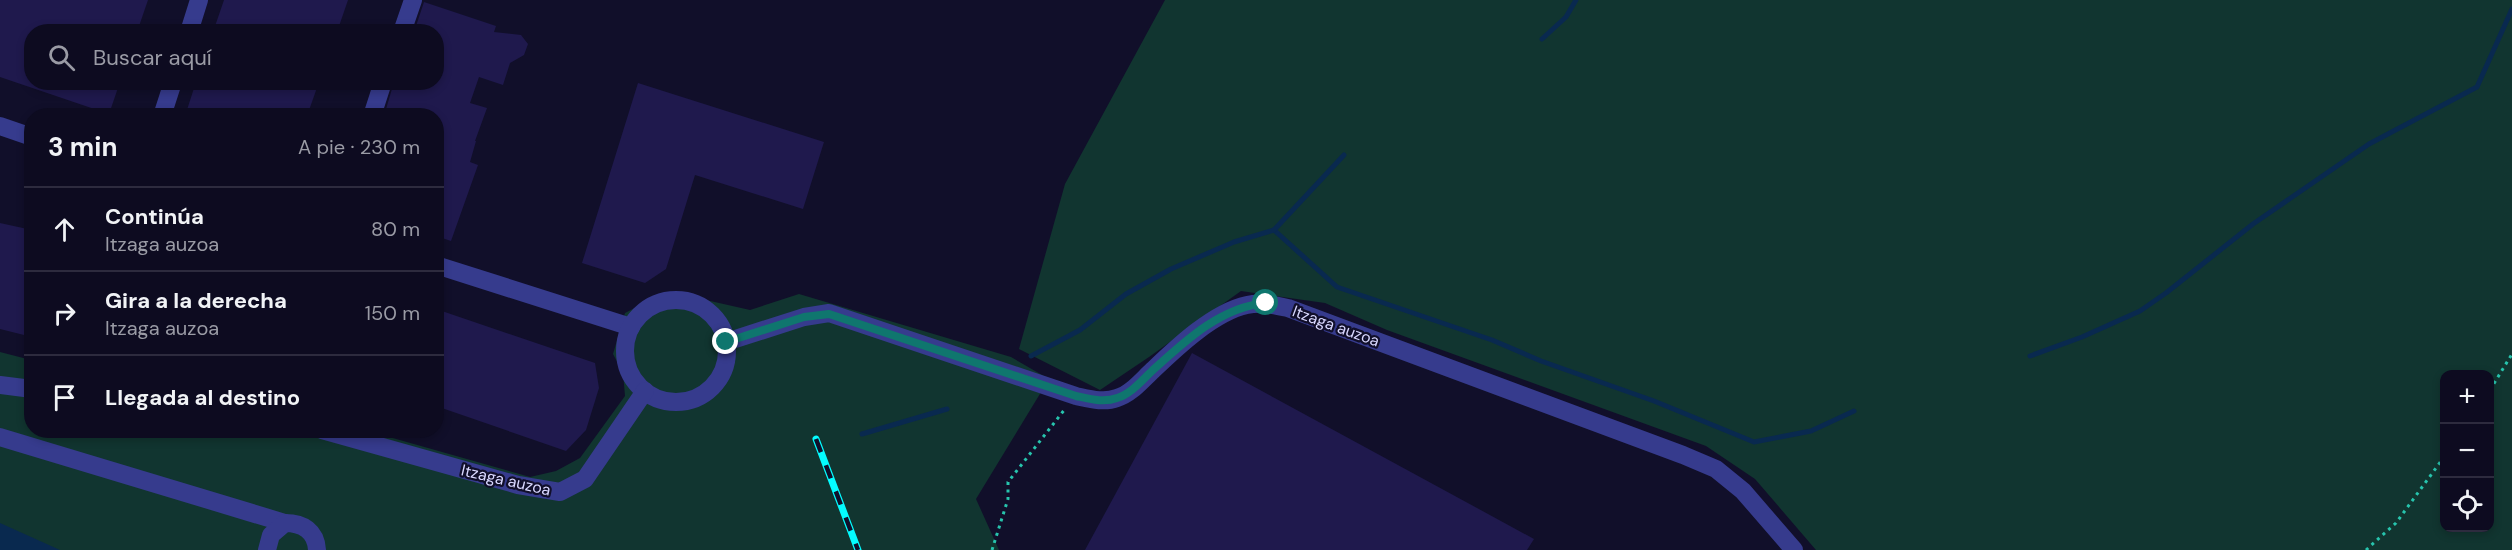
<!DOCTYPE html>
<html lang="es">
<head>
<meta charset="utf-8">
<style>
  :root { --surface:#0d0b20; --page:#161429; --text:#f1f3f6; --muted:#9a9ba5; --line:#2d2b3e }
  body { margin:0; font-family:"DM Sans",sans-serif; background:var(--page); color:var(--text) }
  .controls { position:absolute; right:18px; bottom:18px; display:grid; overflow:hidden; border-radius:12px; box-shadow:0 3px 9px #0003 }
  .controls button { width:54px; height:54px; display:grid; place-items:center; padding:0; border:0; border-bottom:2px solid var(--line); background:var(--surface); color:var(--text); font:30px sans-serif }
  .stop { position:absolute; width:18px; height:18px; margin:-14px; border:4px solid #0f766e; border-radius:50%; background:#fff }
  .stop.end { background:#0f766e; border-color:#fff; box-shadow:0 2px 6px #0008 }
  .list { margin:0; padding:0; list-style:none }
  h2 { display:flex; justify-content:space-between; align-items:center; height:78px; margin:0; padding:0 24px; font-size:26px }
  h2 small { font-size:20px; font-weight:400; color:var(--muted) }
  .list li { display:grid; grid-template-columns:39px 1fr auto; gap:18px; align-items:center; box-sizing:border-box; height:84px; padding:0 24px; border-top:2px solid var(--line) }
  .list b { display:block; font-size:22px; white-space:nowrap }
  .list p { margin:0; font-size:20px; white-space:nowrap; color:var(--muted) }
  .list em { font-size:20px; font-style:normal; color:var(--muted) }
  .icon { flex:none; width:33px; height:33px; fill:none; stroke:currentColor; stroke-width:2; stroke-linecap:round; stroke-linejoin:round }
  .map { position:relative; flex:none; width:2512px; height:550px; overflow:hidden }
  .search { position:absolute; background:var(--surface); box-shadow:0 3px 9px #0003; left:24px; top:24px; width:420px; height:66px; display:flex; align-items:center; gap:15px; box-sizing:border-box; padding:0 21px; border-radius:24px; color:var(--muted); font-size:22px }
  .panel { position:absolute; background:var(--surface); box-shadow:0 3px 9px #0003; left:24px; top:108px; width:420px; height:330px; border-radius:24px }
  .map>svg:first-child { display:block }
  .green { fill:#113530; fill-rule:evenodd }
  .water { fill:#09294f }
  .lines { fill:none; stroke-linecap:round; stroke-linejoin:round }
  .stream { stroke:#09294f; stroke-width:5 }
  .building { fill:#1f194d }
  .path { stroke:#27c4ad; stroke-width:3; stroke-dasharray:3 4.5; stroke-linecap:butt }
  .minor { stroke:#363b8d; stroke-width:18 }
  .rail-casing { stroke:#04fcff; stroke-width:7 }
  .rail { stroke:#110f2a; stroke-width:4.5; stroke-dasharray:14; stroke-linecap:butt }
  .route { stroke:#0f766e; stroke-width:8 }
  .labels { text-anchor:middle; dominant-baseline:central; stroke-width:4.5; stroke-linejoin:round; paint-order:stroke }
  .street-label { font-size:16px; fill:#d9d8ff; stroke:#110f2a }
</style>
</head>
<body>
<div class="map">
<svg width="2512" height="550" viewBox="0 0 2512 550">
  <rect width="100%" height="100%" fill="#110f2a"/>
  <g class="green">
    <path d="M1165,0H2512V550H1816L1755,479L1706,446L1387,330L1325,303L1241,291L1149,357L1100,390L1019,349L1065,184ZM2444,374H2490V528H2444Z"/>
    <polygon points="675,293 750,310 799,294 1011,357 1049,379 976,499 999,550 0,550 0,352 31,360 32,430 368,431 530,477 556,471 580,458 625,396 623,373 613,354 625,313 660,295"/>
  </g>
  <polygon class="water" points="0,523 60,550 0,550"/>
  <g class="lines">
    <g class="stream">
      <polyline points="1542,39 1566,17 1576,0"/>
      <polyline points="1274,230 1337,287 1492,340 1541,361 1654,401 1754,442 1811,431 1854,411"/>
      <polyline points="1031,356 1080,330 1126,294 1171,269 1234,242 1274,230 1344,155"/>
      <polyline points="2030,356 2082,337 2140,311 2166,293 2253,224 2369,144 2477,87 2512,9"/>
      <polyline points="862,434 947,409"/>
    </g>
  </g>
  <g class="building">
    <polygon points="0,0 148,0 137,32 32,32 32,82 120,82 109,114 0,77"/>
    <polygon points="224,0 348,0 337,32 213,32"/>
    <polygon points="424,2 496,26 494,32 521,35 528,44 524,55 510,63 503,85 479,77 470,103 487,108 475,141 476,141 470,162 478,165 451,241 436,236 436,116 384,116 394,82 436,82 436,32 414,32"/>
    <polygon points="196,82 319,82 307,116 185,116"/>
    <polygon points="638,83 824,142 803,209 695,175 666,269 645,283 582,263"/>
    <polygon points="0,223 32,230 32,337 0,329"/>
    <polygon points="436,309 595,363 599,388 586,430 566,451 436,406"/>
    <polygon points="1192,353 1534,539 1527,550 1085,550"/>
  </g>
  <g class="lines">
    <g class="path">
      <polyline points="2490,390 2512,354"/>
      <polyline points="992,550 1008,499 1008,482 1065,409"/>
      <polyline points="2366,550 2396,523 2444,457"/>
    </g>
    <g class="minor">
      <polyline points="189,32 199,0"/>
      <polyline points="402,32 413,0"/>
      <polyline points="162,116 173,82"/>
      <polyline points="372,116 383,82"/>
      <polyline points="0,126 32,137"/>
      <polyline points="436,265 631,327"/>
      <circle cx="676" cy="351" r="51"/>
      <path d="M726,342L804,317L829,313L1076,396C1090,399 1104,403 1117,398C1131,394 1142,380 1153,370C1177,347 1214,312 1247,305C1261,302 1274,305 1288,308L1683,455L1716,469L1743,491L1794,550"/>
      <polyline points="0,385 32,389"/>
      <polyline points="322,430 518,485 560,492 585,479 645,391"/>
      <polyline points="0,437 285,523"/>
      <path d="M267,550L271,535L285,523C303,523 316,531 317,550"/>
    </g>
    <defs>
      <polyline id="rail" points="816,439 858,550"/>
    </defs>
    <use href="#rail" class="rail-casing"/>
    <use href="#rail" class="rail"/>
  </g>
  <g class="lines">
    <path class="route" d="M726,342L804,317L829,314L1076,396C1090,399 1104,403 1117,398C1131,394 1142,380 1153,370C1186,340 1221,307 1266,303"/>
  </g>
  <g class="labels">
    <g class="street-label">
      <text transform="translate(1336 326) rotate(20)">Itzaga auzoa</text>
      <text transform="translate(506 480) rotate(13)">Itzaga auzoa</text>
    </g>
  </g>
</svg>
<div class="controls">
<button>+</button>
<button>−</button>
<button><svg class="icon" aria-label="locate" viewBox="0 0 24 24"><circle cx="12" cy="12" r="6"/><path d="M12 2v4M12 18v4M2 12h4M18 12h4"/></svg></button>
</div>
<div class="stop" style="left:1266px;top:303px"></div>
<div class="stop end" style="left:726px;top:342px"></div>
<div class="search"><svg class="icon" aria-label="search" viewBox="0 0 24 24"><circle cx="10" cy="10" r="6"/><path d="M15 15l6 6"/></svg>Buscar aquí</div>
<section class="panel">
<h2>3 min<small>A pie · 230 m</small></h2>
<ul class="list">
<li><svg class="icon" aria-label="ahead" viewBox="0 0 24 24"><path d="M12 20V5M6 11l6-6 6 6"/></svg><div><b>Continúa</b><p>Itzaga auzoa</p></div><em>80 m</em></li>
<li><svg class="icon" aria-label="right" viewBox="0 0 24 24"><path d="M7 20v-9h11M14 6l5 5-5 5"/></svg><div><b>Gira a la derecha</b><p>Itzaga auzoa</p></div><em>150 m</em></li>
<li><svg class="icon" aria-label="arrive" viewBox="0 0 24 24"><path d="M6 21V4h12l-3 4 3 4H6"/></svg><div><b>Llegada al destino</b></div></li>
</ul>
</section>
</div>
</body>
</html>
